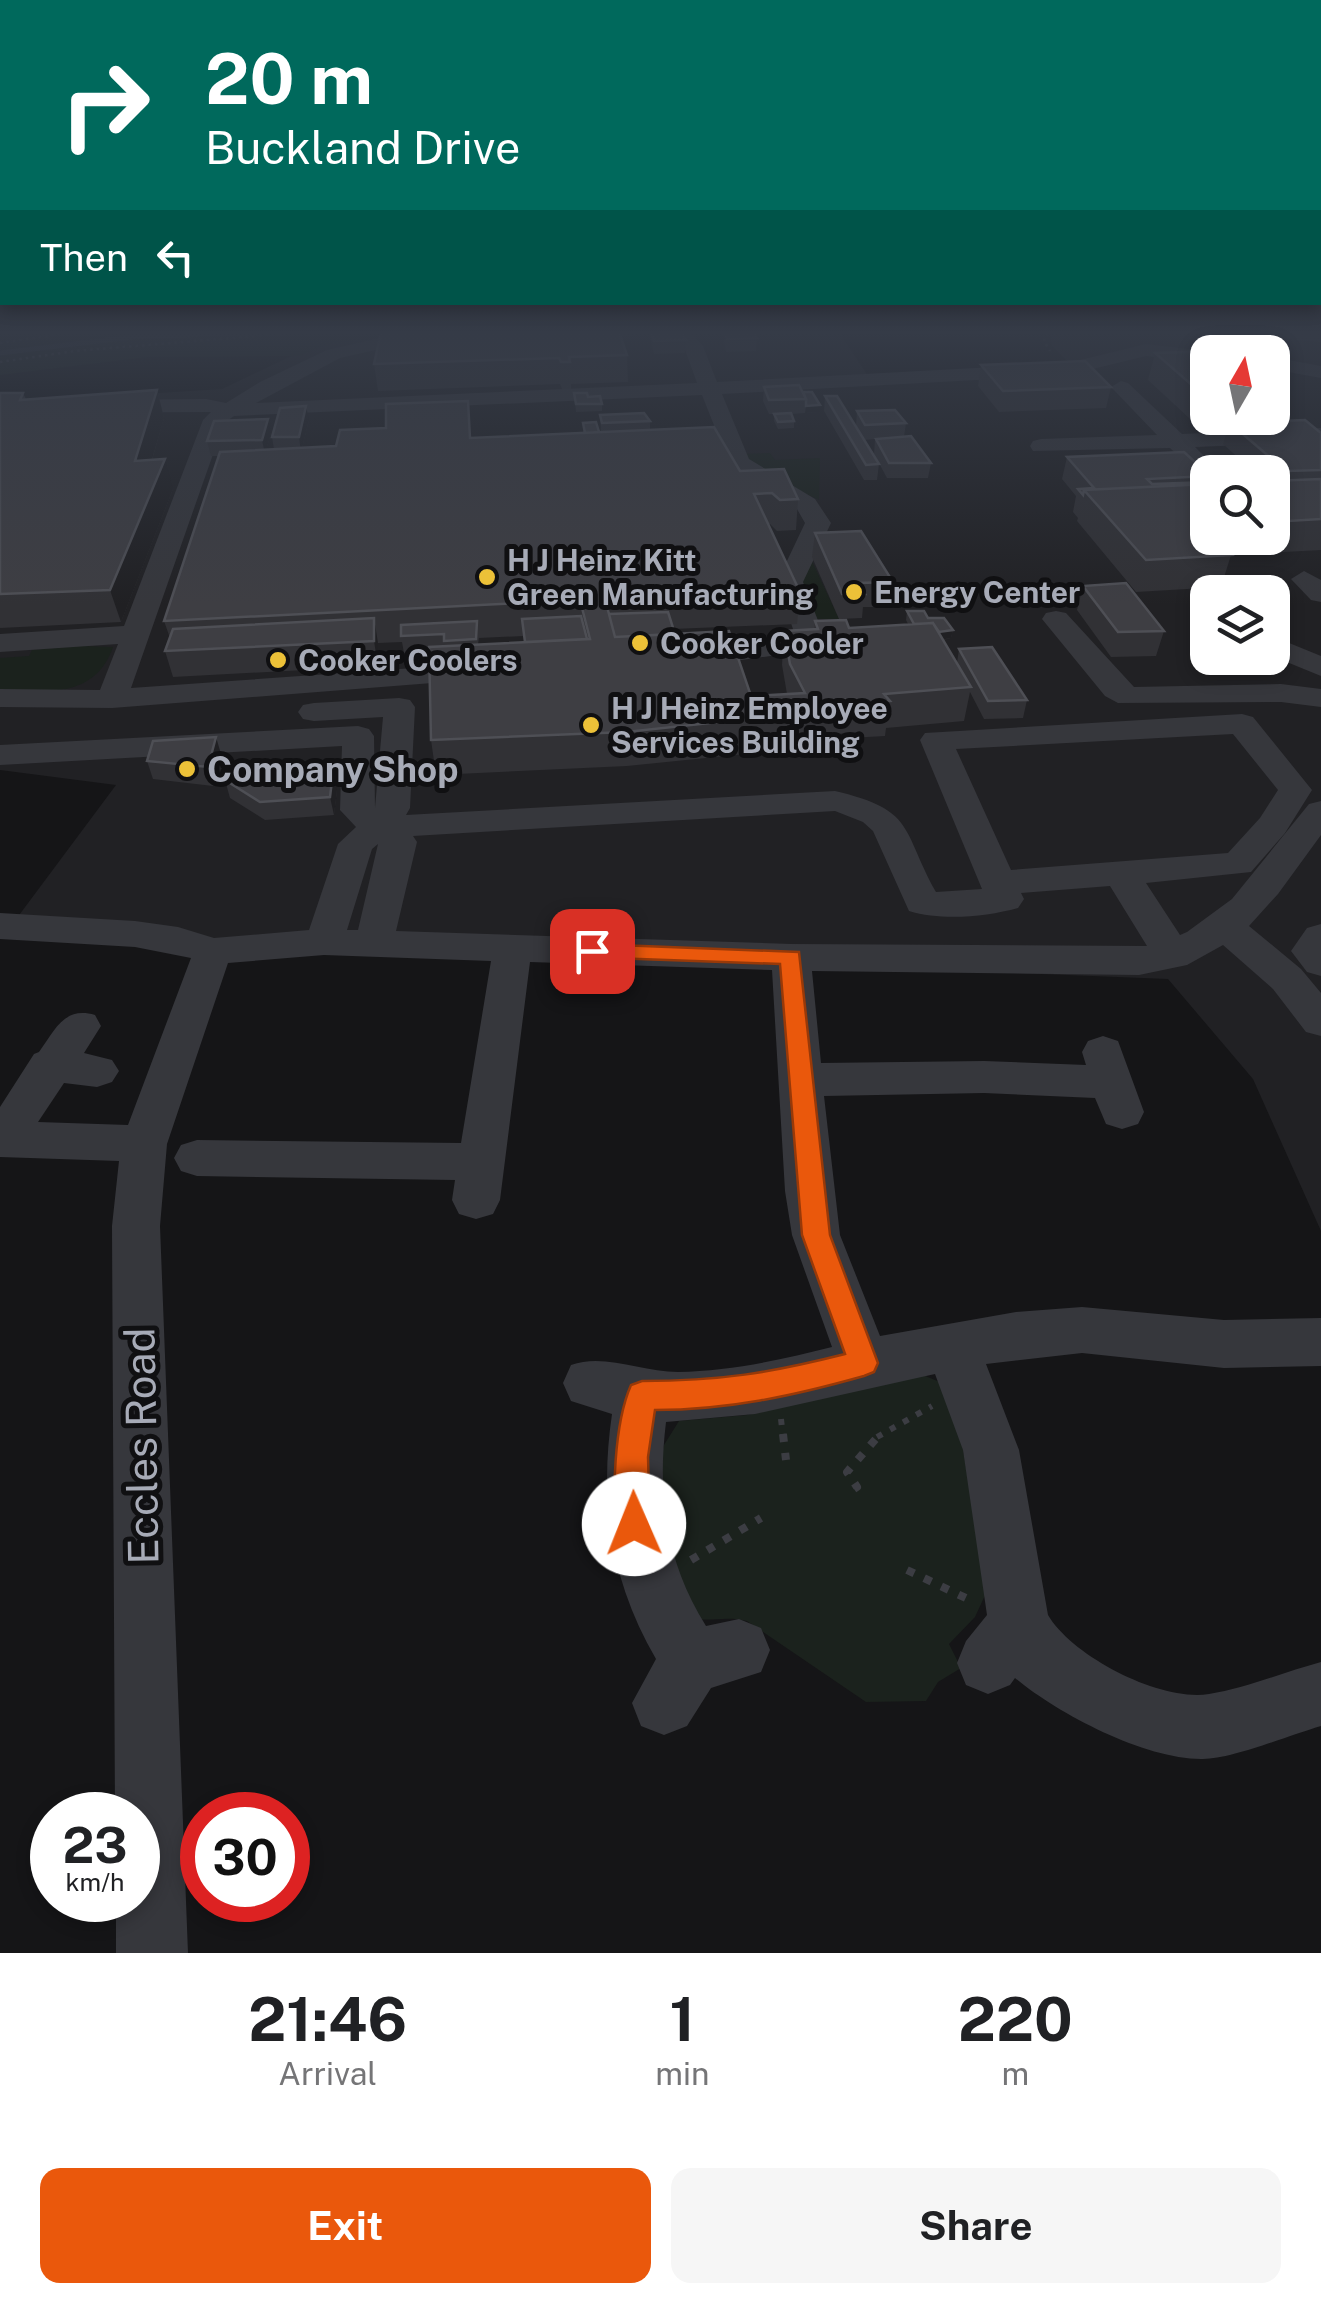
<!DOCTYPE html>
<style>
:root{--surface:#fff;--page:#f6f6f6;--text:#202124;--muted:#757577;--accent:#ea580c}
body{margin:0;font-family:"Public Sans",sans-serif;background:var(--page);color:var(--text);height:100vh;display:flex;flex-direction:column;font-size:38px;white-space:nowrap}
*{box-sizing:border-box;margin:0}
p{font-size:32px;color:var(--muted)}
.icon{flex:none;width:55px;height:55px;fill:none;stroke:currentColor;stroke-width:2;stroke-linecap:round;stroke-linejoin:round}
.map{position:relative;height:1953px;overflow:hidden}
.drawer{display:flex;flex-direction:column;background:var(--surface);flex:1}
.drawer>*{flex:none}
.banner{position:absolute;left:0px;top:0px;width:1322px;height:305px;box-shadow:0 5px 15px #0003;background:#00695c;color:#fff;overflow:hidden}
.needle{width:65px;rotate:9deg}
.fabs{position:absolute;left:1190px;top:335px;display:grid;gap:20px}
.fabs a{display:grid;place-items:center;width:100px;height:100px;border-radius:20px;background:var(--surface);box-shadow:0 5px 15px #0003;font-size:50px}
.speed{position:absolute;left:30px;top:1792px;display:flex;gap:20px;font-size:50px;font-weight:700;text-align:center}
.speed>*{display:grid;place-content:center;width:130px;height:130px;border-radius:50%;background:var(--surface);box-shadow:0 5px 15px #0003;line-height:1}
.speed small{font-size:25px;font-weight:400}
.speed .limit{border:15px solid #d22;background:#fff;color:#111}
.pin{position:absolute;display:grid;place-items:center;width:85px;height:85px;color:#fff;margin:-42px;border-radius:20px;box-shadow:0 5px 15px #0006}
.me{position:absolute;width:110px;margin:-55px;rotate:359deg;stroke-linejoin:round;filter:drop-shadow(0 0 8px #0008)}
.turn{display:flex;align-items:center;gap:35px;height:210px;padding:0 40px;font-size:45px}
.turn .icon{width:130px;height:130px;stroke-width:2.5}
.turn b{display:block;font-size:70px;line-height:85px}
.then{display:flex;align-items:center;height:95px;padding:0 40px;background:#0003;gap:20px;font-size:38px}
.eta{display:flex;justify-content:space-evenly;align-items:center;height:170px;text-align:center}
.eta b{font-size:60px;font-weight:700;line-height:70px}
.primary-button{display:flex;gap:20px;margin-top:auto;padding:20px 40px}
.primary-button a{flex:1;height:115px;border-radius:20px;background:var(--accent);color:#fff;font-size:40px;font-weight:700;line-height:115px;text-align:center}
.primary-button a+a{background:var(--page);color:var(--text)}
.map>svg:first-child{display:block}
.built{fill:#212124;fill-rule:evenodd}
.green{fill:#1b221d}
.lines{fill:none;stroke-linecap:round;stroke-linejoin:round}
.stream{stroke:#2c323a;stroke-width:5}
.path-far2{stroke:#3c3d43;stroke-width:2.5;stroke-dasharray:2.5 4;stroke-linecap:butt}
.path-far1{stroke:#3c3d43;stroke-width:6;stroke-dasharray:6 9;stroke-linecap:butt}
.path{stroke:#3c3d43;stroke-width:8;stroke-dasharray:8 11;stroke-linecap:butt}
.minor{fill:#36373c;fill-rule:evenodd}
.wall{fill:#313135;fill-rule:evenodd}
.shaded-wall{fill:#202023}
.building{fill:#3e3e43;stroke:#4e4f55;stroke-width:2.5}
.route{fill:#ea580c;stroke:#983908;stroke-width:2.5}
.poi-dot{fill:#ecc138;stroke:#101012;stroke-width:4}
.labels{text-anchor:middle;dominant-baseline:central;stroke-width:10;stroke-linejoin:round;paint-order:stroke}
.far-poi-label{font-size:30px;font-weight:bold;fill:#a7abb7;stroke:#101012;text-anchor:start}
.poi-label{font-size:35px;font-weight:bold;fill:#a7abb7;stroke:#101012;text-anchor:start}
.near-street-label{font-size:42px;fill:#a7abb7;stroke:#101012}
</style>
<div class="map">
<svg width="1321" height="1953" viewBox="0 0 1321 1953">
<rect width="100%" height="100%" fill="#151517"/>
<!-- built -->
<path class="built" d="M392 332H839L868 376 1068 362 1052 346 1050 332H1321V1231L1253 1079 1168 979 5 934 116 785 0 770V403L222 389 321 342ZM1208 352H1272V418H1208ZM1208 472H1272V538H1208ZM1208 592H1272V658H1208Z"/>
<!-- green -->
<path class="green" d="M0 332H425L327 344 299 356 148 357 0 375Z
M770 453 775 460 820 458 819 500 776 480 742 454Z
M811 559 839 619H812L799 582Z
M83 646 113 647C95 699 46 691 0 693V658L29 656 32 650Z
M923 1375 942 1383 956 1409 987 1591 975 1617 949 1644 961 1668 938 1682 926 1701 866 1702 747 1621C729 1616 713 1621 695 1619L672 1593 658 1467 664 1445 679 1421 747 1415Z"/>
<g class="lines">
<!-- stream -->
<path class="stream" d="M0 353 132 337 261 332"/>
<!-- path-far2 -->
<path class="path-far2" d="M1046 332 1044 341 1050 351
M0 343 74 332
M1226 349 1265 345
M0 362 75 351 303 332"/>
<!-- path-far1 -->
<path class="path-far1" d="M781 1419 783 1437
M877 1437 932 1406"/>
<!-- path -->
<path class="path" d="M783 1434 786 1460
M854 1489 857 1487 847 1472 880 1434
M691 1560 761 1518
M907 1570 972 1601"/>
<!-- minor -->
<path class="minor" d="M406 332H440L438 336 340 358 256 403 697 383 684 347 672 332H691L703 346 717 382 1068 363 1146 344 1214 352H1208V363L1146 356 1068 375 722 394 749 459 815 499 831 523 803 582 826 641 822 647 812 650 686 668 676 665 671 659 676 653 795 635 777 582 805 523 797 509 731 468 702 395 234 416 224 423 131 688 485 663 496 666 500 672 496 678 112 708 0 707V689L100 690 118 644 0 652V634L124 626 203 420 211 412 0 413V401L206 399 226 403 260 382 327 350Z
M1269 332H1321V342L1278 338Z
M1272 357 1321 366V378L1272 369Z
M1121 381 1128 383 1182 434 1321 428V442L1195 447 1220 472H1208V479L1200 477 1170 448 1033 451 1030 446 1033 441 1041 439 1157 435 1111 387Z
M1304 571 1321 580V602L1311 600 1291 579Z
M1056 611 1066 613 1134 687 1281 684 1321 689V707L1281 702 1118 703 1105 696 1042 619 1046 613Z
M1272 636 1321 656V676L1272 656Z
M399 698 410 700 415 707 410 808 406 815 835 791C916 810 901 829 936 892L982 889 920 740 925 733 1242 714 1253 717 1312 790 1285 833 1251 872 1146 883 1180 935 1187 932 1232 899 1309 804 1321 801V835L1278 894 1249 926 1301 969 1321 993V1036L1306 1032 1273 989 1223 945 1187 965 1139 975 812 971 821 1063 984 1061 1086 1065 1082 1052 1088 1041 1103 1036 1118 1041 1144 1112 1138 1124 1122 1129 1106 1124 1095 1098 984 1093 824 1096 840 1235 880 1336 1016 1312 1082 1307 1224 1320 1321 1318V1366L1224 1368 1082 1353 986 1364 1019 1450 1048 1615C1072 1656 1160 1702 1209 1694 1246 1688 1284 1672 1321 1662V1726C1290 1735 1232 1759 1203 1759 1146 1760 1058 1714 1015 1678L1010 1685 988 1694 966 1685 957 1663 966 1641 987 1615 963 1450 935 1374 755 1414 666 1422C657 1496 666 1562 706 1626L739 1619 761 1628 770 1650 761 1672 711 1688 687 1726 664 1735 641 1726 632 1703 656 1659C611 1582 599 1502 612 1414L571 1401 563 1383 571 1365C604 1353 642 1372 678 1372 730 1371 781 1360 832 1347L792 1235 785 1191 772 970 530 962 500 1200 493 1214 476 1219 459 1214 452 1200 455 1180 197 1176 181 1171 174 1158 181 1145 197 1140 461 1143 491 961 324 955 228 963 167 1144 160 1226 188 1953H116V1900H138V1815H115L112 1226 119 1161 0 1157V1107L34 1054 39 1052C55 1030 64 1006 95 1015L101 1026 84 1053 112 1060 119 1071 112 1082 97 1087 64 1083 38 1122 128 1125 191 958 135 947 0 939V913L135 921 178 927 214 938 309 930 338 844 356 827 340 810 342 746 0 765V745L358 726 369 729 374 736 375 808 383 717 314 721 303 719 298 712 303 705 314 703ZM1233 734 1278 790 1260 818 1228 853 1011 870 956 749ZM835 811 863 822 873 831 909 911C942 921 985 917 1018 908L1024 899 1021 893 1110 886 1147 946 791 944 396 931 417 842 413 836ZM378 844 358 930H347L372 849Z
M1321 924V976L1307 972 1291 951 1307 928Z"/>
</g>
<!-- wall -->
<path class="wall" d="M381 332H630V336L621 337 627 355 628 382 571 384V389H562L560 384 378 391 374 364Z
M649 332H681L686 340 685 353 654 354Z
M724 332H754L757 338 756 351 726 352 724 342Z
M1208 352V418H1272V392L1282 399 1275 421 1321 433V550L1231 555 1221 587 1136 592 1077 521 1078 518 1073 512 1076 496 1062 479 1067 457 1208 474V538H1272V472H1254L1223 444 1228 429 1202 430 1148 380 1155 353Z
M981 365 1111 387 1106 408 999 412 978 386Z
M764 387 803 392 819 412 791 414 794 421V428L778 429 774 421V414H769L763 401Z
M157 390 164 418 152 460 173 489 121 622 0 628V393H23L26 399Z
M574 393 602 404V411L576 412Z
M825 396 862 436 856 425 857 411 906 423 904 437 931 463 928 478H887L874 454 875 439 864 440 879 464 877 480H864L824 411Z
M600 415 650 421V430L798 499 796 530 777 531 770 524H768L800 592 797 624 673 629 675 634 751 696 787 694 782 665 784 631 814 630 815 621 849 628 908 624 906 620 907 611 928 618 953 630 951 638 943 640 957 663 959 649 1027 700 1023 718 984 719 970 692 964 721 886 728 885 736 849 738 850 733 756 739 755 753 627 766 436 775 431 740 429 652 404 653 402 642 378 643V666L173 677 165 651 170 638 164 621 219 456H211L207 441 271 433 266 450 274 449 272 437 309 420 302 448 584 433 583 423 601 432ZM524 636V642L478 644 479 638Z
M815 533 893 582 890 607H863L862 618 839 619 812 557Z
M1083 586 1164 631 1156 656 1111 657 1077 610Z
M221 754 213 786 153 779 147 761Z
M225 780 337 790 334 815 265 820 230 798Z"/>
<!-- shaded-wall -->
<path class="shaded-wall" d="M157 390 164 418 143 490 135 461Z
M820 405 819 412 805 413 806 406Z
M306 406 309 420 301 452 299 437Z
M268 419 271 433 265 454 262 440Z
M165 459 173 489 121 622 110 590Z
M374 618 378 643V666L374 641Z
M953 630 951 638 934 641 936 633Z
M216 737 221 754 213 786 208 767Z
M333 772 337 790 334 815 330 797Z"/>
<!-- building -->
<path class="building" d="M381 332H619L627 355 569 357 570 362H561L559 358 374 364Z
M651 332H681L686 340 654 341Z
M725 332H754L757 338 727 339Z
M1221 351 1223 352H1208V399L1155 353Z
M1085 361 1111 387 1003 391 981 365Z
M799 385 806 399 769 400 764 387Z
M157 390 135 461 165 459 110 590 0 594V393H23L20 400Z
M803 392H812L820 405 806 406V399Z
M1272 392 1282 399 1272 400Z
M574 393H587L588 397 600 396 602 404H576Z
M825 396H837L879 464 866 465Z
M468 401 470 438 714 427 740 471 784 469 798 499 780 500 772 493 754 494 800 592 605 599 615 637 729 631 751 696 805 693 790 664 784 631 818 629 815 621 846 620 849 628 933 623 971 687 884 694 890 701 853 704 854 699 755 705 757 718 626 732 431 740 429 647 590 639 580 600 164 621 220 452 336 446 340 430 386 428V404Z
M306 406 299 437H272L280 408Z
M895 410 906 423 865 425 857 411Z
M644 413 650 421 602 423 600 415Z
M791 413 794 421 778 422 774 414Z
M268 419 262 440 207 441 214 421Z
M1305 420 1321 433V470L1286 471 1230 423Z
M596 422 599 432 585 433 583 423Z
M911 436 931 463H889L876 439Z
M1184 452 1208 474V476L1147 479 1152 484 1208 482V484L1084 490 1083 495 1078 489 1094 488 1067 457Z
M1321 479V519L1272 522V481Z
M1208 484V526H1203L1208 531V538H1214L1232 555 1146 560 1084 490Z
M861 531 893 582 858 583 865 594H842L815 533Z
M1126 583 1164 631 1118 632 1083 586Z
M907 611H924L928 618H944L953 630 939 632 933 623 914 624Z
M668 612 675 634 615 637 609 614Z
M581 616 587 639 525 642 522 619Z
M374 618V641L165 651 173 629Z
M477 621 476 639 444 641V634L401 636V625Z
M992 647 1027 700 988 701 959 649Z
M216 737 208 767 147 761 153 741Z
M333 772 330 797 260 802 225 780Z"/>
<!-- sky -->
<linearGradient id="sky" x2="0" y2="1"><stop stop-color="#0c0c0d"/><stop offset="0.55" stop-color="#353b47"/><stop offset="1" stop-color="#353b47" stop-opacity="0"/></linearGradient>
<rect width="1321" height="605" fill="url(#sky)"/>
<!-- route -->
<path class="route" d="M592 944 799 952 830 1235 878 1363 874 1372 864 1376C793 1396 728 1410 655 1410L648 1457 650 1524 645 1536 634 1541 622 1536C608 1502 616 1419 631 1385L642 1381C720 1381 770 1373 845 1354L802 1235 780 964 584 957 581 951 584 946Z"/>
<!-- markers -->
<g class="poi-dot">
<circle cx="487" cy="577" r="10"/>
<circle cx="854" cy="592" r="10"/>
<circle cx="640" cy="643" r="10"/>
<circle cx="278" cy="660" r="10"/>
<circle cx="591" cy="725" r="10"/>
<circle cx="187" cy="769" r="10"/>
</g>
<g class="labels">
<!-- far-poi labels -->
<g class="far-poi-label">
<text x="507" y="560">H J Heinz Kitt<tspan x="507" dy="34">Green Manufacturing</tspan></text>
<text x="874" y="592">Energy Center</text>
<text x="660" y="643">Cooker Cooler</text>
<text x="298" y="660">Cooker Coolers</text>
<text x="611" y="708">H J Heinz Employee<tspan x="611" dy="34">Services Building</tspan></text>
</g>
<!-- poi labels -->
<g class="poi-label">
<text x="207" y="769">Company Shop</text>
</g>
<!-- near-street labels -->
<g class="near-street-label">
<text transform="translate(141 1446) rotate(-91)">Eccles Road</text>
</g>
</g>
</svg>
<div class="fabs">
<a><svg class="needle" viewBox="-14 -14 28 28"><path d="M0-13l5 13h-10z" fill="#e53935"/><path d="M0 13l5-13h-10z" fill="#757577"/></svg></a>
<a><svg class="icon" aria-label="search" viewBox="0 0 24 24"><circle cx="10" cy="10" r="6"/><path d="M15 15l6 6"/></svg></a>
<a><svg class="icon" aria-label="layers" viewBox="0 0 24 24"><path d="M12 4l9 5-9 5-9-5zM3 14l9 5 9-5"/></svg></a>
</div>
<div class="speed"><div>23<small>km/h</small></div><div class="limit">30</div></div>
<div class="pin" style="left:592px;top:951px;background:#d93025"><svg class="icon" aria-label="arrive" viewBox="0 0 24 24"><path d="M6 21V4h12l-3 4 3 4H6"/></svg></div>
<svg class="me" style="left:634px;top:1524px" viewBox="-20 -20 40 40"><circle r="19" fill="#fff"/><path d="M0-13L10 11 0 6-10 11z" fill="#ea580c"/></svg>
<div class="banner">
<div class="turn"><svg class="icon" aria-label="right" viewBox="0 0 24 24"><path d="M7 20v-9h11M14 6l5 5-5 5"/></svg><div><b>20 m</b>Buckland Drive</div></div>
<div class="then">Then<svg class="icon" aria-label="left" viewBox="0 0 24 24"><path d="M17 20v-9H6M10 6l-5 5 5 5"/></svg></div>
</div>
</div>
<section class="drawer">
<div class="eta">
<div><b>21:46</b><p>Arrival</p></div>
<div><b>1</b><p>min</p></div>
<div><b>220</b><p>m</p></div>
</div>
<div class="primary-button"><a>Exit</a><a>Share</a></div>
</section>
